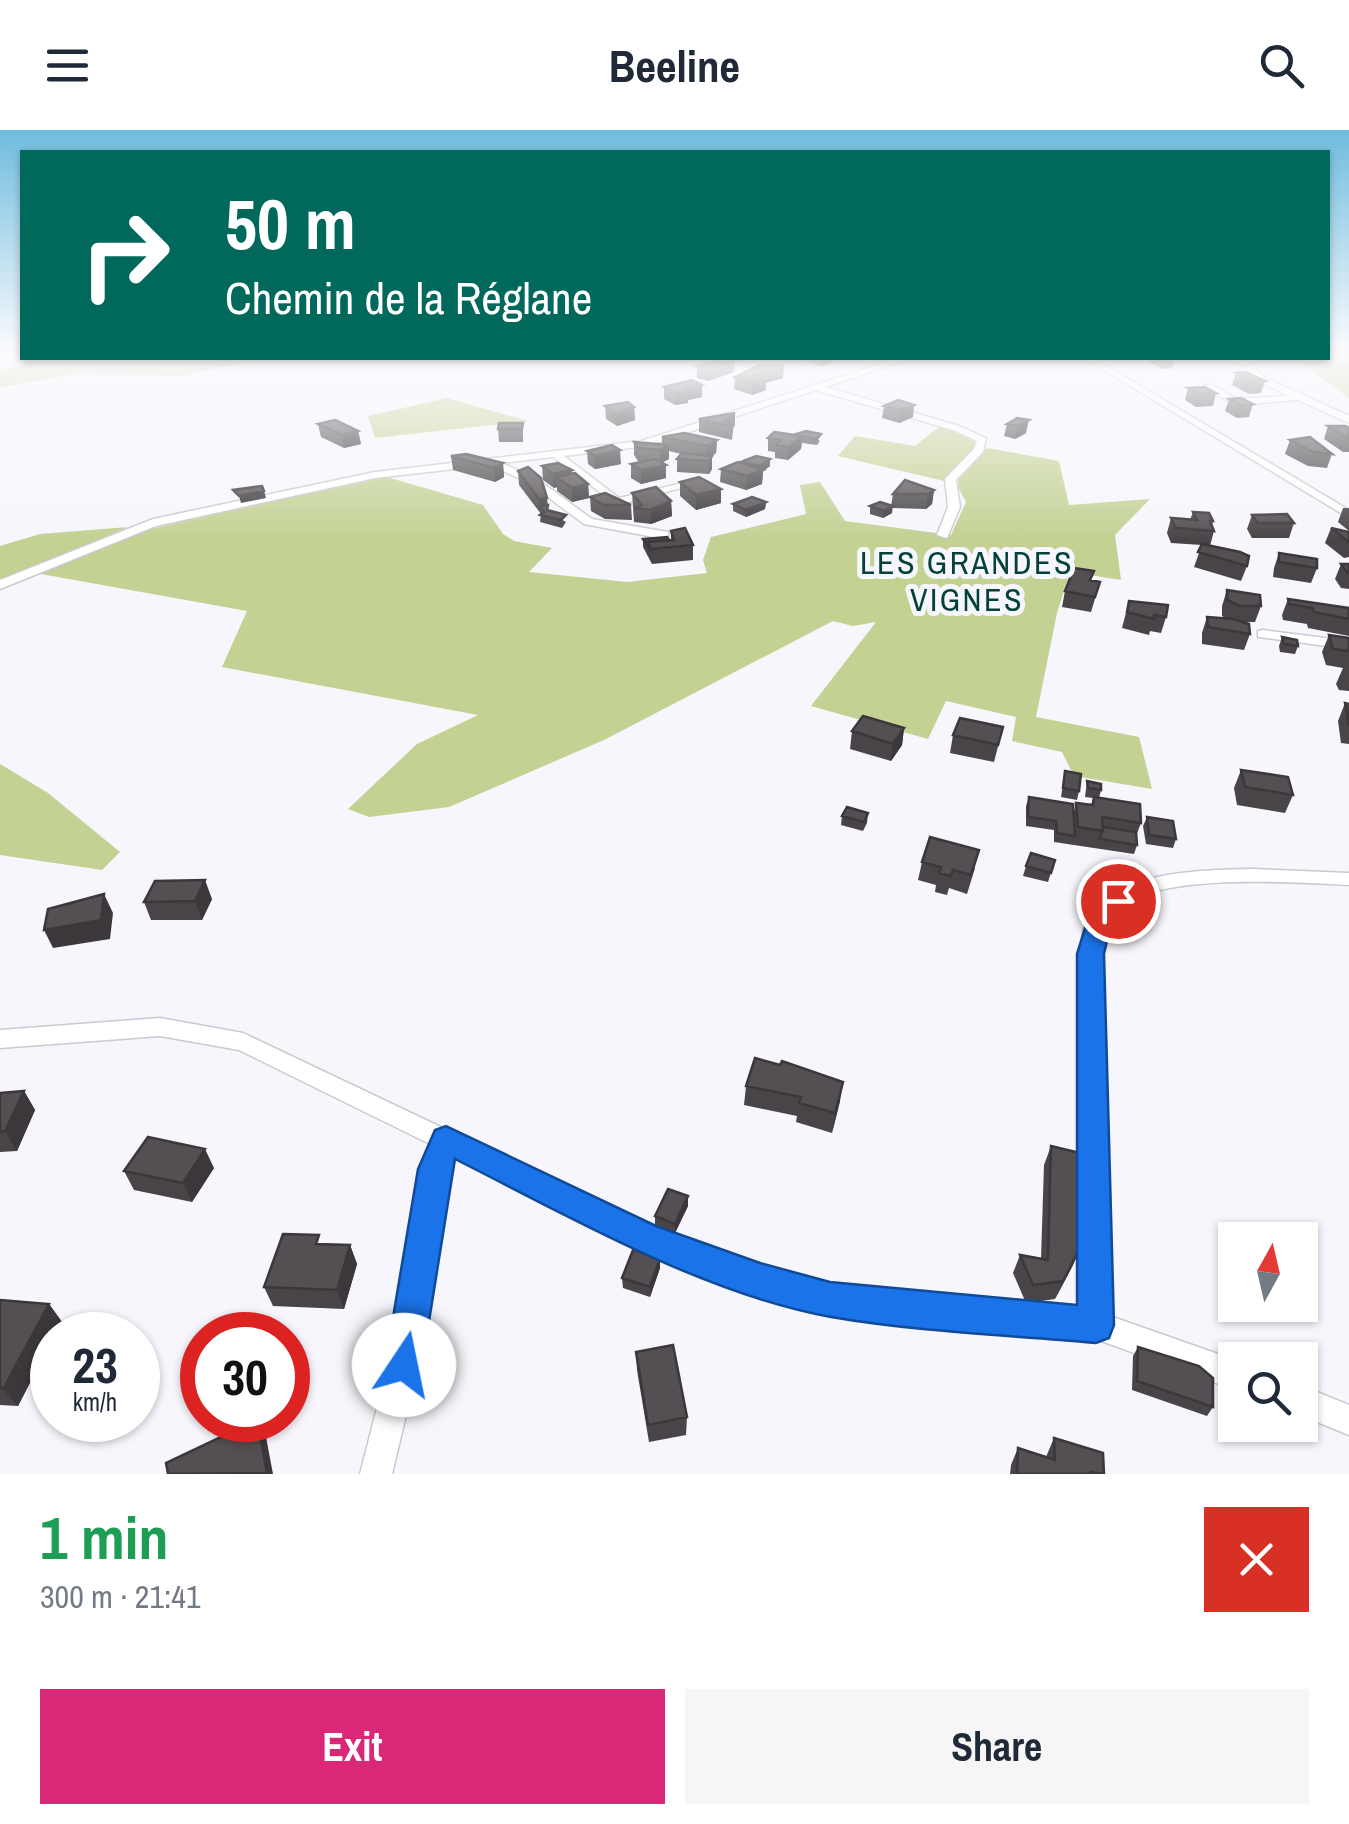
<!DOCTYPE html>
<meta charset="utf-8">
<style>
:root{--surface:#fff;--page:#f6f6f7;--text:#1f2937;--muted:#747a83;--accent:#db2777}
body{margin:0;font-family:"Archivo Narrow",sans-serif;background:var(--page);color:var(--text);height:100vh;display:flex;flex-direction:column;font-size:38px;white-space:nowrap}
*{box-sizing:border-box;margin:0}
p{font-size:32px;color:var(--muted)}
.icon{flex:none;width:55px;height:55px;fill:none;stroke:currentColor;stroke-width:2;stroke-linecap:round;stroke-linejoin:round}
.map{position:relative;height:1344px;overflow:hidden}
.side{display:flex;flex-direction:column;background:var(--surface);flex:1}
.side>*{flex:none}
.banner{position:absolute;left:20px;top:20px;width:1310px;height:210px;border-radius:0px;box-shadow:0 2px 8px #0004;background:#00695c;color:#fff;overflow:hidden}
.needle{width:65px;rotate:8deg}
.buttons{position:absolute;left:1218px;top:1092px;display:grid;gap:20px}
.buttons a{display:grid;place-items:center;width:100px;height:100px;border-radius:0px;background:var(--surface);box-shadow:0 2px 8px #0004;font-size:50px}
.speed{position:absolute;left:30px;top:1182px;display:flex;gap:20px;font-size:50px;font-weight:700;text-align:center}
.speed>*{display:grid;place-content:center;width:130px;height:130px;border-radius:50%;background:var(--surface);box-shadow:0 2px 8px #0004;line-height:1}
.speed small{font-size:25px;font-weight:400}
.speed .limit{border:15px solid #d22;background:#fff;color:#111}
.pin{position:absolute;display:grid;place-items:center;width:85px;height:85px;color:#fff;margin:-42px;border:5px solid #fff;border-radius:50%;box-shadow:0 2px 10px #0007}
.me{position:absolute;width:110px;margin:-55px;rotate:11deg;stroke-linejoin:round;filter:drop-shadow(0 0 8px #0008)}
.turn{display:flex;align-items:center;gap:35px;height:210px;padding:0 40px;font-size:45px}
.turn .icon{width:130px;height:130px;stroke-width:2.5}
.turn b{display:block;font-size:70px;line-height:85px}
.round{display:grid;place-items:center;flex:none;width:105px;height:105px;border-radius:0px;background:var(--page)}
.overview{display:flex;align-items:center;justify-content:space-between;height:170px;padding:0 40px}
h1{font-size:60px;font-weight:800;line-height:75px;color:#1e9e55}
.action{display:flex;gap:20px;margin-top:auto;padding:20px 40px}
.action a{flex:1;height:115px;border-radius:0px;background:var(--accent);color:#fff;font-size:40px;font-weight:800;line-height:115px;text-align:center}
.action a+a{background:var(--page);color:var(--text)}
header{display:flex;justify-content:space-between;align-items:center;height:130px;padding:0 40px;background:var(--surface);font-size:45px;font-weight:800}
.map>svg:first-child{display:block}
.green{fill:#c3d193}
.lines{fill:none;stroke-linecap:round;stroke-linejoin:round}
.minor-casing{stroke:#c9c9cf;stroke-width:3}
.minor{fill:#fff;fill-rule:evenodd}
.wall{fill:#484447}
.shaded-wall{fill:#3b373a}
.building{fill:#544f53;stroke:#3b373a;stroke-width:2.5}
.route{fill:#1a73e8;stroke:#114b97;stroke-width:2.5}
.labels{text-anchor:middle;dominant-baseline:central;stroke-width:10;stroke-linejoin:round;paint-order:stroke}
.far-neighbourhood-label{font-size:32px;letter-spacing:2.5px;fill:#044239;stroke:#f6f6fc}
</style>
<header><svg class="icon" aria-label="menu" viewBox="0 0 24 24"><path d="M4 6h16M4 12h16M4 18h16"/></svg>Beeline<svg class="icon" aria-label="search" viewBox="0 0 24 24"><circle cx="10" cy="10" r="6"/><path d="M15 15l6 6"/></svg></header>
<div class="map">
<svg width="1349" height="1344" viewBox="0 0 1349 1344">
<rect width="100%" height="100%" fill="#f6f6fc"/>
<!-- green -->
<path class="green" d="M1328 222H1349V268L1295 228H1328Z
M30 228H261L183 246 77 244 0 257V241L35 230Z
M447 268 528 291 375 308 368 286Z
M940 296 979 312 944 351 838 326 855 306 915 316Z
M987 318 1059 331 1069 375 1150 369 1115 405 1121 450 1070 442 1057 483 1036 587 1139 607 1152 659 1074 646 1062 622 1012 611 1016 587 946 571 928 609 811 576 876 492 853 496 833 491 604 610 449 677 369 687 348 679 417 614 478 585 222 537 247 481 41 444 139 402 380 345 483 375 503 404 514 411 552 418 529 442 627 452 707 443 703 430 711 407 806 384 800 355 820 352 845 391 951 405 966 372 958 357 959 343Z
M128 397 0 451V416L40 404Z
M0 634 48 663 120 722 102 740 0 725Z"/>
<g class="lines">
<!-- minor casing -->
<g class="minor-casing">
<path id="minor" d="M899 228H910L826 257 959 296 986 308 983 322 956 350 960 377 947 408 937 405 948 377 945 349 974 319 977 311 953 300 816 260 646 316 564 326 619 368 695 350 700 353 617 375 553 327 502 333 537 349 592 389 668 402V408L664 409 584 394 529 353 490 335 375 348 156 396 0 459V450L153 389 375 342 641 311Z
M1084 228H1093L1349 380V388Z
M1235 228H1243L1266 248 1349 286V293L1298 270 1235 275 1206 259V255H1212L1237 269 1289 266 1260 252Z
M1263 500 1349 511V519L1258 507V501Z
M1254 739 1349 743V755C1296 753 1132 738 1105 793 1101 802 1101 815 1100 824L1110 1186 1235 1230V1260L1096 1209 830 1183 705 1145 637 1117 452 1026 448 1039 418 1235 392 1344H360L388 1235 422 1039 432 1015 239 920 160 906 0 918V900L160 888 243 903 655 1099 706 1119 830 1155 1082 1180 1080 824C1082 811 1082 797 1089 785 1119 740 1206 740 1254 739Z
M1300 1255 1349 1275V1305L1300 1285Z"/>
</g>
<!-- minor -->
<use href="#minor" class="minor"/>
</g>
<!-- wall -->
<path class="wall" d="M794 228H832L831 233 822 236Z
M1149 228H1175L1172 238 1162 239 1148 231Z
M697 236 734 242 708 251 697 248Z
M1236 243 1265 251 1261 263 1249 264 1232 255Z
M735 247 783 248 766 253V260L752 265 734 259Z
M664 257 702 267 688 270V273L675 275 664 269Z
M1188 258 1216 263 1213 276 1196 277 1185 270Z
M1229 269 1253 274 1249 287 1237 288 1225 281Z
M898 270 913 287 899 293 882 288 884 276Z
M605 276 634 277 635 290 617 296 606 289Z
M735 283 732 310 699 302V289Z
M1017 288 1026 303 1015 309 1004 306 1007 294Z
M523 293V312H499L498 299Z
M318 294 358 301 361 314 344 318 321 307Z
M1328 296 1349 298V322H1343L1324 309Z
M806 301 820 311 817 315 802 313 801 319 788 330 775 328V322L768 321V308L793 305Z
M662 307 717 310 716 323 712 326V339L709 344 677 342V329L681 324 669 321V329L662 332 666 348 641 354 631 348V334L643 332 638 331 634 325V312L662 315Z
M1290 310 1332 324 1327 338 1308 336 1285 324Z
M587 321 621 334 595 339 588 334Z
M451 326 503 333 504 347 495 352 453 340Z
M770 329V336L763 341 762 354 746 360 720 352 721 339 741 332Z
M542 336 572 340V343L588 354 589 368 572 372 557 361V357L554 358 543 350Z
M518 341 547 368 548 381 566 392 562 398 540 392 541 384 519 355Z
M680 352 721 373 696 380 680 366Z
M934 360 932 374 926 379 892 378V383L883 388 870 384V376H891L893 364Z
M632 363 671 371 672 386 651 394 634 392Z
M590 367 631 375 632 390 605 389 591 381Z
M766 372 765 379 746 387 733 381V374Z
M1343 378H1349V401L1338 392Z
M1193 382 1213 391 1212 396 1214 401 1210 416 1247 436 1241 451 1194 437 1202 415 1171 413 1167 403 1171 388 1190 390Z
M1252 385 1294 393 1289 408H1252L1247 399Z
M1331 398 1349 402V427L1344 428 1325 413Z
M671 401 693 415V430L652 434 643 417V409L671 410Z
M1279 423 1317 438 1311 453 1273 447 1274 438Z
M1341 434H1349V459L1341 458 1335 449Z
M1091 451 1100 452 1091 482 1062 477 1065 461Z
M1227 460 1261 476 1255 492H1242L1250 504 1244 520 1202 514V503L1207 487 1227 489 1222 486V476Z
M1288 469 1349 478V506L1308 498 1307 494 1283 490 1282 485Z
M1129 471 1166 487 1161 503 1150 501 1149 505 1122 498Z
M1329 505 1349 508V561L1339 560 1336 554 1343 538 1326 535 1322 522Z
M1282 507 1298 516 1295 524 1280 522 1279 516Z
M1345 573 1349 574V614L1341 613 1338 591Z
M1003 597 994 632 950 623 953 605Z
M904 598 902 615 891 631 850 619 852 601Z
M1241 640 1293 665 1285 683 1237 675 1234 658Z
M1065 641 1079 661 1077 670 1061 667Z
M1087 651 1101 660 1099 668 1141 693 1136 706 1137 715 1134 724 1054 712V700L1026 696V676L1029 667 1074 682 1076 673 1091 675 1093 668 1085 667Z
M868 683 867 693 863 701 841 695 842 686Z
M1147 687 1176 709 1173 718 1146 714 1143 696Z
M1055 730 1048 752 1023 746 1026 736Z
M922 732 975 738 967 764 949 758 947 765 935 762 936 755 918 750Z
M212 769 202 790H151L144 772Z
M746 956 840 971 832 1003 796 992 797 986 744 975Z
M24 961 35 980 17 1021 0 1022V963Z
M1051 1016 1073 1135 1055 1169 1026 1173 1013 1143 1020 1125 1041 1129 1044 1035Z
M214 1038 192 1072 134 1060 124 1041Z
M688 1066V1076L675 1103 655 1095V1086Z
M322 1114 350 1115 357 1134 344 1179 273 1176 264 1157Z
M660 1138 650 1167 623 1158 622 1148Z
M0 1170 49 1174 62 1192 52 1205V1210L18 1276 0 1275Z
M1138 1217 1213 1277 1207 1286 1132 1260 1133 1226Z
M636 1222 687 1287 686 1305 649 1312 637 1240Z
M1054 1308 1104 1344H1010L1011 1335 1018 1318 1046 1327Z"/>
<!-- shaded-wall -->
<path class="shaded-wall" d="M823 228H832L831 233 822 236Z
M1165 228H1175L1172 238 1162 239Z
M735 230 734 242 708 251V239Z
M784 236 783 248 766 253V260L752 265 753 253 756 245Z
M702 255V267L688 270V273L675 275V263L684 259Z
M914 275 913 287 899 293 900 280Z
M634 277 635 290 617 296 616 284Z
M735 283V296L733 297 724 291Z
M1029 290 1026 303 1015 309 1018 296Z
M358 301 361 314 344 318 342 305Z
M802 306 801 319 788 330 789 317Z
M717 310 716 323 706 329 707 316Z
M669 315V329L660 334V320Z
M620 320 621 334 595 339V326Z
M712 326V339L709 344V331Z
M770 329V336L763 341 762 354 746 360 747 346 760 341V336Z
M503 333 504 347 495 352 494 338Z
M666 335V348L641 354V340Z
M572 340V354L556 347 557 357 554 358 553 344Z
M588 354 589 368 572 372V358Z
M721 359V373L696 380V365Z
M934 360 932 374 926 379 928 364Z
M264 361 266 368 241 373 239 366Z
M547 368 548 382 540 376 539 369Z
M671 371 672 386 651 394V380Z
M766 372 765 379 746 387V380Z
M893 376 892 383 883 388 884 381Z
M904 598 902 615 891 631 893 614Z
M205 750 212 769 202 790 195 771Z
M104 764 113 783 110 809 53 818 44 800Z
M843 952 840 971 832 1003 835 983Z
M24 961 35 980 17 1021 5 1001Z
M205 1019 214 1038 192 1072 183 1053Z
M688 1066V1076L675 1103V1094Z
M350 1115 357 1134 344 1179 337 1160Z
M1081 1116 1073 1135 1055 1169 1063 1151Z
M660 1128V1138L650 1167V1157Z
M49 1174 62 1192 55 1205H52V1210L18 1276 3 1259Z
M257 1290 266 1307 273 1344H266Z"/>
<!-- building -->
<path class="building" d="M725 228 735 230 708 239 697 236Z
M759 235 784 236 756 245 766 248 753 253 735 247Z
M1245 242 1265 251 1253 252 1236 243Z
M692 250 702 255 684 259 688 260 675 263 664 257Z
M1205 257 1216 263 1200 264 1188 258Z
M1241 268 1253 274 1241 275 1229 269Z
M898 270 914 275 900 280 884 276Z
M628 272 634 277 616 284 605 276Z
M735 283 724 291 733 297 699 289Z
M1017 288 1029 290 1018 296 1007 294Z
M335 290 358 301 342 305 318 294Z
M499 293H523L522 299H498Z
M1328 296H1345L1349 298V309Z
M806 301 821 304 817 309 793 305Z
M774 302 802 306 789 317 776 315 781 310 768 308Z
M684 303 717 310 707 316 662 307Z
M1310 307 1332 324 1313 322 1290 310Z
M634 312 669 315 660 320 638 318Z
M612 315 620 320 595 326 587 321Z
M682 323 712 326 709 331 677 329Z
M466 324 503 333 494 338 451 326Z
M756 326 770 329 760 336 741 332Z
M655 329 666 335 641 340 631 334Z
M738 332 763 340 747 346 721 339Z
M558 333 572 340 553 344 542 336Z
M528 337 541 348 547 368 539 369 518 341Z
M575 343 588 354 572 358 556 347Z
M699 347 721 359 696 365 680 352Z
M905 350 934 360 928 364H893Z
M262 356 264 361 239 366 233 360Z
M656 357 671 371 651 380 634 378 642 375 632 363Z
M605 363 631 375H604L590 367Z
M752 367 766 372 746 380 733 374Z
M880 372 893 376 884 381 870 376Z
M548 375 547 380 566 385 561 390 540 385 544 382 540 376Z
M1193 382 1209 383 1213 391H1210L1214 401 1176 398 1171 388 1197 390Z
M1287 384 1294 393H1257L1252 385Z
M685 398 693 415 651 419 648 412 674 410 671 401Z
M1331 398 1349 402V412Z
M667 407 669 410 648 412V417L643 409Z
M1202 414 1240 422 1249 426 1247 436 1198 422Z
M1279 423 1317 429V438L1279 432Z
M1341 434H1349V443L1347 442Z
M1074 438 1094 441 1090 450 1100 452 1095 467 1065 461Z
M1227 460 1260 465 1261 476H1240L1227 470Z
M1288 469 1349 478V489L1314 482 1313 478 1289 474Z
M1129 471 1168 475 1166 487 1154 485V489L1127 482Z
M1207 487 1233 489 1249 494 1250 504 1208 497Z
M1329 505 1349 508V521L1333 519Z
M1282 507 1297 510 1298 516 1284 514Z
M1345 573 1349 574V596Z
M863 586 904 598 893 614 852 601Z
M960 588 1003 597 998 615 953 605Z
M1241 640 1288 647 1293 665 1245 657Z
M1065 641 1081 644 1079 661 1063 658Z
M1087 651 1101 654V660L1088 658Z
M1029 667 1073 674 1075 706 1057 703 1056 691 1028 687Z
M1094 667 1140 674 1141 693 1102 687 1103 701 1078 697 1076 673 1093 675Z
M847 677 868 683 864 692 842 686Z
M1147 687 1173 691 1176 709 1149 705Z
M1103 697 1136 702 1137 715 1100 709Z
M930 707 979 720 971 745 953 740 951 746 939 743 941 737 922 732Z
M1031 723 1055 730 1051 743 1026 736Z
M205 750 195 771 144 772 155 751Z
M104 764 101 790 44 800 48 779Z
M755 928 780 935 782 931 843 952 835 983 799 973 801 967 746 956Z
M24 961 5 1001 0 1002V963Z
M148 1007 205 1019 183 1053 124 1041Z
M1051 1016 1080 1023 1081 1116 1063 1151 1033 1155 1020 1125 1048 1130Z
M668 1059 688 1066 675 1094 655 1086Z
M283 1104 319 1105 316 1114 350 1115 337 1160 264 1157Z
M633 1120 660 1128 650 1157 622 1148Z
M0 1170 49 1174 3 1259 0 1258Z
M673 1215 687 1287 648 1295 636 1222Z
M1138 1217 1199 1236 1213 1248V1277L1137 1251Z
M257 1290 267 1343 168 1344 166 1333Z
M1054 1308 1103 1323 1104 1344 1091 1342V1344H1017L1018 1318 1055 1330Z"/>
<!-- sky -->
<linearGradient id="sky" x2="0" y2="1"><stop stop-color="#6fbcde"/><stop offset="0.54" stop-color="#fbfbfe"/><stop offset="1" stop-color="#fbfbfe" stop-opacity="0"/></linearGradient>
<rect width="1349" height="410" fill="url(#sky)"/>
<!-- route -->
<path class="route" d="M1118 762 1130 771 1112 789 1104 824 1114 1195 1109 1208 1096 1213C1009 1205 918 1202 831 1187 704 1164 570 1087 455 1029L422 1235 417 1249 404 1254 390 1249 385 1235 418 1039 435 1000 446 996 656 1096 760 1133 830 1152 1077 1175V824L1091 779Z"/>
<g class="labels">
<!-- far-neighbourhood labels -->
<g class="far-neighbourhood-label">
<text x="967" y="432">LES GRANDES<tspan x="967" dy="37">VIGNES</tspan></text>
</g>
</g>
</svg>
<div class="buttons">
<a><svg class="needle" viewBox="-14 -14 28 28"><path d="M0-13l5 13h-10z" fill="#e53935"/><path d="M0 13l5-13h-10z" fill="#747a83"/></svg></a>
<a><svg class="icon" aria-label="search" viewBox="0 0 24 24"><circle cx="10" cy="10" r="6"/><path d="M15 15l6 6"/></svg></a>
</div>
<div class="speed"><div>23<small>km/h</small></div><div class="limit">30</div></div>
<div class="pin" style="left:1118px;top:771px;background:#d93025"><svg class="icon" aria-label="arrive" viewBox="0 0 24 24"><path d="M6 21V4h12l-3 4 3 4H6"/></svg></div>
<svg class="me" style="left:404px;top:1235px" viewBox="-20 -20 40 40"><circle r="19" fill="#fff"/><path d="M0-13L10 11 0 6-10 11z" fill="#1a73e8"/></svg>
<div class="banner">
<div class="turn"><svg class="icon" aria-label="right" viewBox="0 0 24 24"><path d="M7 20v-9h11M14 6l5 5-5 5"/></svg><div><b>50 m</b>Chemin de la Réglane</div></div>
</div>
</div>
<section class="side">
<div class="overview"><div><h1>1 min</h1><p>300 m · 21:41</p></div><a class="round" style="background:#d93025;color:#fff"><svg class="icon" aria-label="close" viewBox="0 0 24 24"><path d="M6 6l12 12M18 6L6 18"/></svg></a></div>
<div class="action"><a>Exit</a><a>Share</a></div>
</section>
